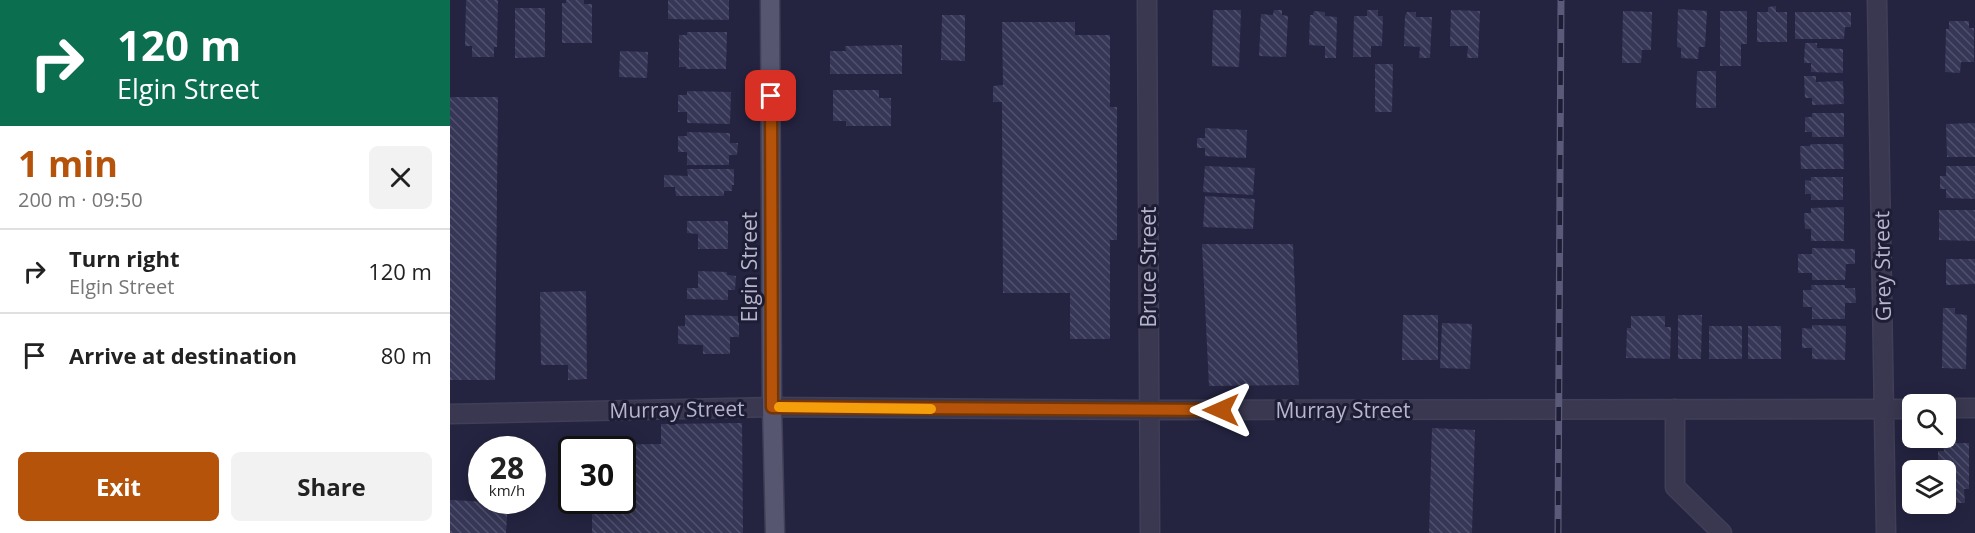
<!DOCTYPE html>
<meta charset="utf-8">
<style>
:root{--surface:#fff;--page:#f2f2f2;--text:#222;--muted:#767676;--line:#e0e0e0;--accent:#b45309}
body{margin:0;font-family:"Open Sans",sans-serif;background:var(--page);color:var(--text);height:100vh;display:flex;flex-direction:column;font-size:22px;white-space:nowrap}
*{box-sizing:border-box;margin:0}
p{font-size:20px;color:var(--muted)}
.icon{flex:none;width:33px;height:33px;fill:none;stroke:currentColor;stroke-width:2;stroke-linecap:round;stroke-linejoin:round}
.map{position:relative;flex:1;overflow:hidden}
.side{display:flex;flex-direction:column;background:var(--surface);width:450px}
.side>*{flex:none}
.top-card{background:#0b6e4f;color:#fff;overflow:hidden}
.buttons{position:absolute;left:1452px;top:394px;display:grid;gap:12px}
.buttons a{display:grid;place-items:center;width:54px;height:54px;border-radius:9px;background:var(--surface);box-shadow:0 3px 15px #0003;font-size:30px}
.speed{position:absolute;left:18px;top:436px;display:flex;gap:12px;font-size:30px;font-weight:700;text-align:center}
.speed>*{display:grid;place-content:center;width:78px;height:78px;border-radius:50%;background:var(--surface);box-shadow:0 3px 15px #0003;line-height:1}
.speed small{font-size:15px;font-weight:400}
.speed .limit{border:3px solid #111;border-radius:9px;background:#fff;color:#111}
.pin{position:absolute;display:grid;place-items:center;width:51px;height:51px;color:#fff;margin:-26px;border-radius:12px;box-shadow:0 3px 9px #0006}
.me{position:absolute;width:66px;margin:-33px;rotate:270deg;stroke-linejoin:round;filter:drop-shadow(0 0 4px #0008)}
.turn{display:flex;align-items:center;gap:21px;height:126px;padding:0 18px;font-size:27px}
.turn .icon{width:78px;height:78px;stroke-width:2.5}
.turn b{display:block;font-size:42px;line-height:51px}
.round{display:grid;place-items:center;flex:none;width:63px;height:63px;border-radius:9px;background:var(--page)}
.overview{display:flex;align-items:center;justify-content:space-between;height:102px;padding:0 18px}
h1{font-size:36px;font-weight:700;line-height:45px;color:var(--accent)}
.button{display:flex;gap:12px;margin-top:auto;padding:12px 18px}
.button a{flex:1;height:69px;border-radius:9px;background:var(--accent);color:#fff;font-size:24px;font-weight:700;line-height:69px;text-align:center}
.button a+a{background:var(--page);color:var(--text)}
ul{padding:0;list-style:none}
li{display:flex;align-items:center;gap:18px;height:84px;padding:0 18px;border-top:2px solid var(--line)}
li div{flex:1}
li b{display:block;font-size:22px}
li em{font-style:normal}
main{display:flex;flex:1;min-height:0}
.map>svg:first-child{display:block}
.building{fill:url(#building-back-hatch)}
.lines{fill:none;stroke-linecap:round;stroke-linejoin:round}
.minor-casing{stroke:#403f57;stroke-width:21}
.major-casing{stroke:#403f57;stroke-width:21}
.minor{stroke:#393850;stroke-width:18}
.major{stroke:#575670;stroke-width:18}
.rail-casing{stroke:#5b5a78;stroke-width:7}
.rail{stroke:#1e1d36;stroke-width:4.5;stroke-dasharray:14;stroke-linecap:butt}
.route-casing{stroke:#753606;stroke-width:15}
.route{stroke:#b45309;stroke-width:10}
.slow{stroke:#f59e0b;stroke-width:10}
.labels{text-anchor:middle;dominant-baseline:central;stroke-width:6;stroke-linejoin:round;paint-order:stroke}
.street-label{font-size:21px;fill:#b6b5cb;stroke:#1e1d36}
</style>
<main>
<section class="side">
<div class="top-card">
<div class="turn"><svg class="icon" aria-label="right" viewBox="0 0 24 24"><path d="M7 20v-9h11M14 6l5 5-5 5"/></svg><div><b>120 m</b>Elgin Street</div></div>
</div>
<div class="overview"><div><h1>1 min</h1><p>200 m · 09:50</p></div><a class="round"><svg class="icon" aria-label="close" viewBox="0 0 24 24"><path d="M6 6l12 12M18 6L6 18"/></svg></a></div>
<ul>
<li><svg class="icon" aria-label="right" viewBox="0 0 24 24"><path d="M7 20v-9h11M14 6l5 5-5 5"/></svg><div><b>Turn right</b><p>Elgin Street</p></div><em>120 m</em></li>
<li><svg class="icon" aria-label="arrive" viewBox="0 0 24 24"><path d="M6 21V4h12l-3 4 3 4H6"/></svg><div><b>Arrive at destination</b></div><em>80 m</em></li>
</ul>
<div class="button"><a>Exit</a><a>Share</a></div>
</section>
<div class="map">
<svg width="1525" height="533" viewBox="0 0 1525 533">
<defs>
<pattern id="building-back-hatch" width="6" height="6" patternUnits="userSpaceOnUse" patternTransform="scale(1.5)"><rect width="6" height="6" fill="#363657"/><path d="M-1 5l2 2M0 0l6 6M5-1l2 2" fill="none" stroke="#51516e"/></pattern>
</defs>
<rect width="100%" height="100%" fill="#242441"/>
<!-- building -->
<path class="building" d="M16 0H48L47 47H44V57H22V46H15Z
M116 0H134V4H142V43H112V3H116Z
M218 0H279V20L218 19Z
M1326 6V12H1337V42H1307V12H1318V7Z
M65 8H95V57L65 58Z
M1228 9 1257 11 1255 47H1249L1248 59 1231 58V48L1227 47Z
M763 10H791L789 67 762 66Z
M824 10H832V15L838 16 836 57 809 56 811 14 823 15Z
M917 10H928V16H933L932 46H921V57H903L904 16H917Z
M1001 10 1030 11 1028 58H1017L1018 46H1000Z
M864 11 875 12V16L887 17 886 58H875V46L859 45 860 15H863Z
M1173 11 1202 12 1201 50H1192L1191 63H1172Z
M1270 11H1297V44H1291V66H1270Z
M957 12H966V17H982L980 58H969L970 47 954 46 955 16Z
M1345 12H1401V27H1395L1394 39H1345Z
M492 15H515V61L491 60Z
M1499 21H1519V28H1524V62H1511L1510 73 1495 72 1496 29H1499Z
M552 22H625V35H660V107H667V240H660V339H620V293H553L552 102H543V86L553 85Z
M237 32H277L276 69H236V67H229V35H237Z
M1355 43H1367V48L1393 49V73L1361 72V63H1354Z
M452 45V74H380V51H396L395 46Z
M170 51 198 52 197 78 169 77Z
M925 64H943L942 112H925Z
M1247 71H1266V108H1246Z
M1354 76H1366V82L1393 81 1394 104 1362 105V98H1355Z
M383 90H429V98H441V126H396V121H383Z
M237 91 281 92 280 124 237 123V112H228V95H237Z
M0 97H48L45 380H0Z
M1362 113H1394V137H1362V132H1355V117H1362Z
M1525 123V157H1497L1496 124Z
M755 128 797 130 796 158 755 156V148H747V138H755Z
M237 132 280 133V143H288L287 155H279V165H237V152H228V136H237Z
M1361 144H1393L1394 169H1351L1350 146H1360Z
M755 166 805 168 803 195 753 192Z
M1496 166H1525V199L1496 198V189H1490V176H1496Z
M237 169H284V185H282V191H274V196H226L225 187H214V175L238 176Z
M1361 177H1393V200H1361V194H1355V180L1361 181Z
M755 196 805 199 803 229 753 227Z
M1394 207V241H1361V229H1355L1354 213H1361V208Z
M1489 210H1525V241L1489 240Z
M237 221H278V249H248V234L237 233Z
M752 244H843L849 385 759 386Z
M1362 248 1405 249V264H1396L1395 280H1362V273H1348V254H1362Z
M1496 259H1525V284L1496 285Z
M248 271 277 272V275L286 276 285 290H278V300L237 299V288H248Z
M1361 285H1395V288H1405L1406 303H1395V319H1362V307H1353V290H1362Z
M136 291 137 379 118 380V365H91L90 292Z
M1493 308H1505V314L1517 315 1516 369 1492 368Z
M235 315 289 316V337H280V354H253V345L228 344V326H235Z
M953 315H988V360H952Z
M1228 315H1252L1251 359H1228Z
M1181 316H1215V327H1221L1220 359 1176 358 1177 328H1181Z
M992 323 1022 324 1020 369 990 368Z
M1362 325 1396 326 1395 360 1362 359V348H1352V328L1362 329Z
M1259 326H1292V359H1259Z
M1298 326H1331V359H1298Z
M292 423 293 533H142V501H172V450H141V445L211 444V424Z
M982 428 1025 430 1022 533H979Z
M1493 443H1519V489H1514L1515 503H1496V471H1488V451H1494Z
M0 500 58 503 56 533H0Z"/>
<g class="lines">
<!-- minor casing -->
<g class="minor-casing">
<path id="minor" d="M697 0 700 533
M1427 0 1436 533
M1496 408H1525
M1225 409V487L1272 533
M0 414 322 407 699 410 1462 409"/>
</g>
<!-- major casing -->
<g class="major-casing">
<path id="major" d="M320 0 322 407 325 533"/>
</g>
<!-- minor -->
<use href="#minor" class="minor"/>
<!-- major -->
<use href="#major" class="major"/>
<!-- rail casing -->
<g class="rail-casing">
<path id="rail" d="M1108 533 1111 0"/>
</g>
<!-- rail -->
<use href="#rail" class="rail"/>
</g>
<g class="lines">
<!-- route casing -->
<g class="route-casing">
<path id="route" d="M321 96 322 407 771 410"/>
</g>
<!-- route -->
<use href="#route" class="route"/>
<!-- slow -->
<path class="slow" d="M329 407 481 409"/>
</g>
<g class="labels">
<!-- street labels -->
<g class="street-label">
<text transform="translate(1432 266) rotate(-91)">Grey Street</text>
<text transform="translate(299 267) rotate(-90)">Elgin Street</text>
<text transform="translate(698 267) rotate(-90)">Bruce Street</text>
<text transform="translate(227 409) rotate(-1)">Murray Street</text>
<text x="893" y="410">Murray Street</text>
</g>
</g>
</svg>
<div class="buttons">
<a><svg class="icon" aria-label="search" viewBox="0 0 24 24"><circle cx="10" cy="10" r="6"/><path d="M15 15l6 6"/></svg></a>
<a><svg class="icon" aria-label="layers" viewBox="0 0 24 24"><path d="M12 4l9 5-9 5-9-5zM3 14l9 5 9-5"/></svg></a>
</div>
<div class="speed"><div>28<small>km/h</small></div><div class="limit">30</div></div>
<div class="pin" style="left:321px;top:96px;background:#d93025"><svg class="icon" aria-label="arrive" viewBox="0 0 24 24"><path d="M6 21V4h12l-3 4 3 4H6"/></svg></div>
<svg class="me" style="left:771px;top:410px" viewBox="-20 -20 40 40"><path d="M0-17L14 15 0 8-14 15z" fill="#b45309" stroke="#fff" stroke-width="4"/></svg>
</div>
</main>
